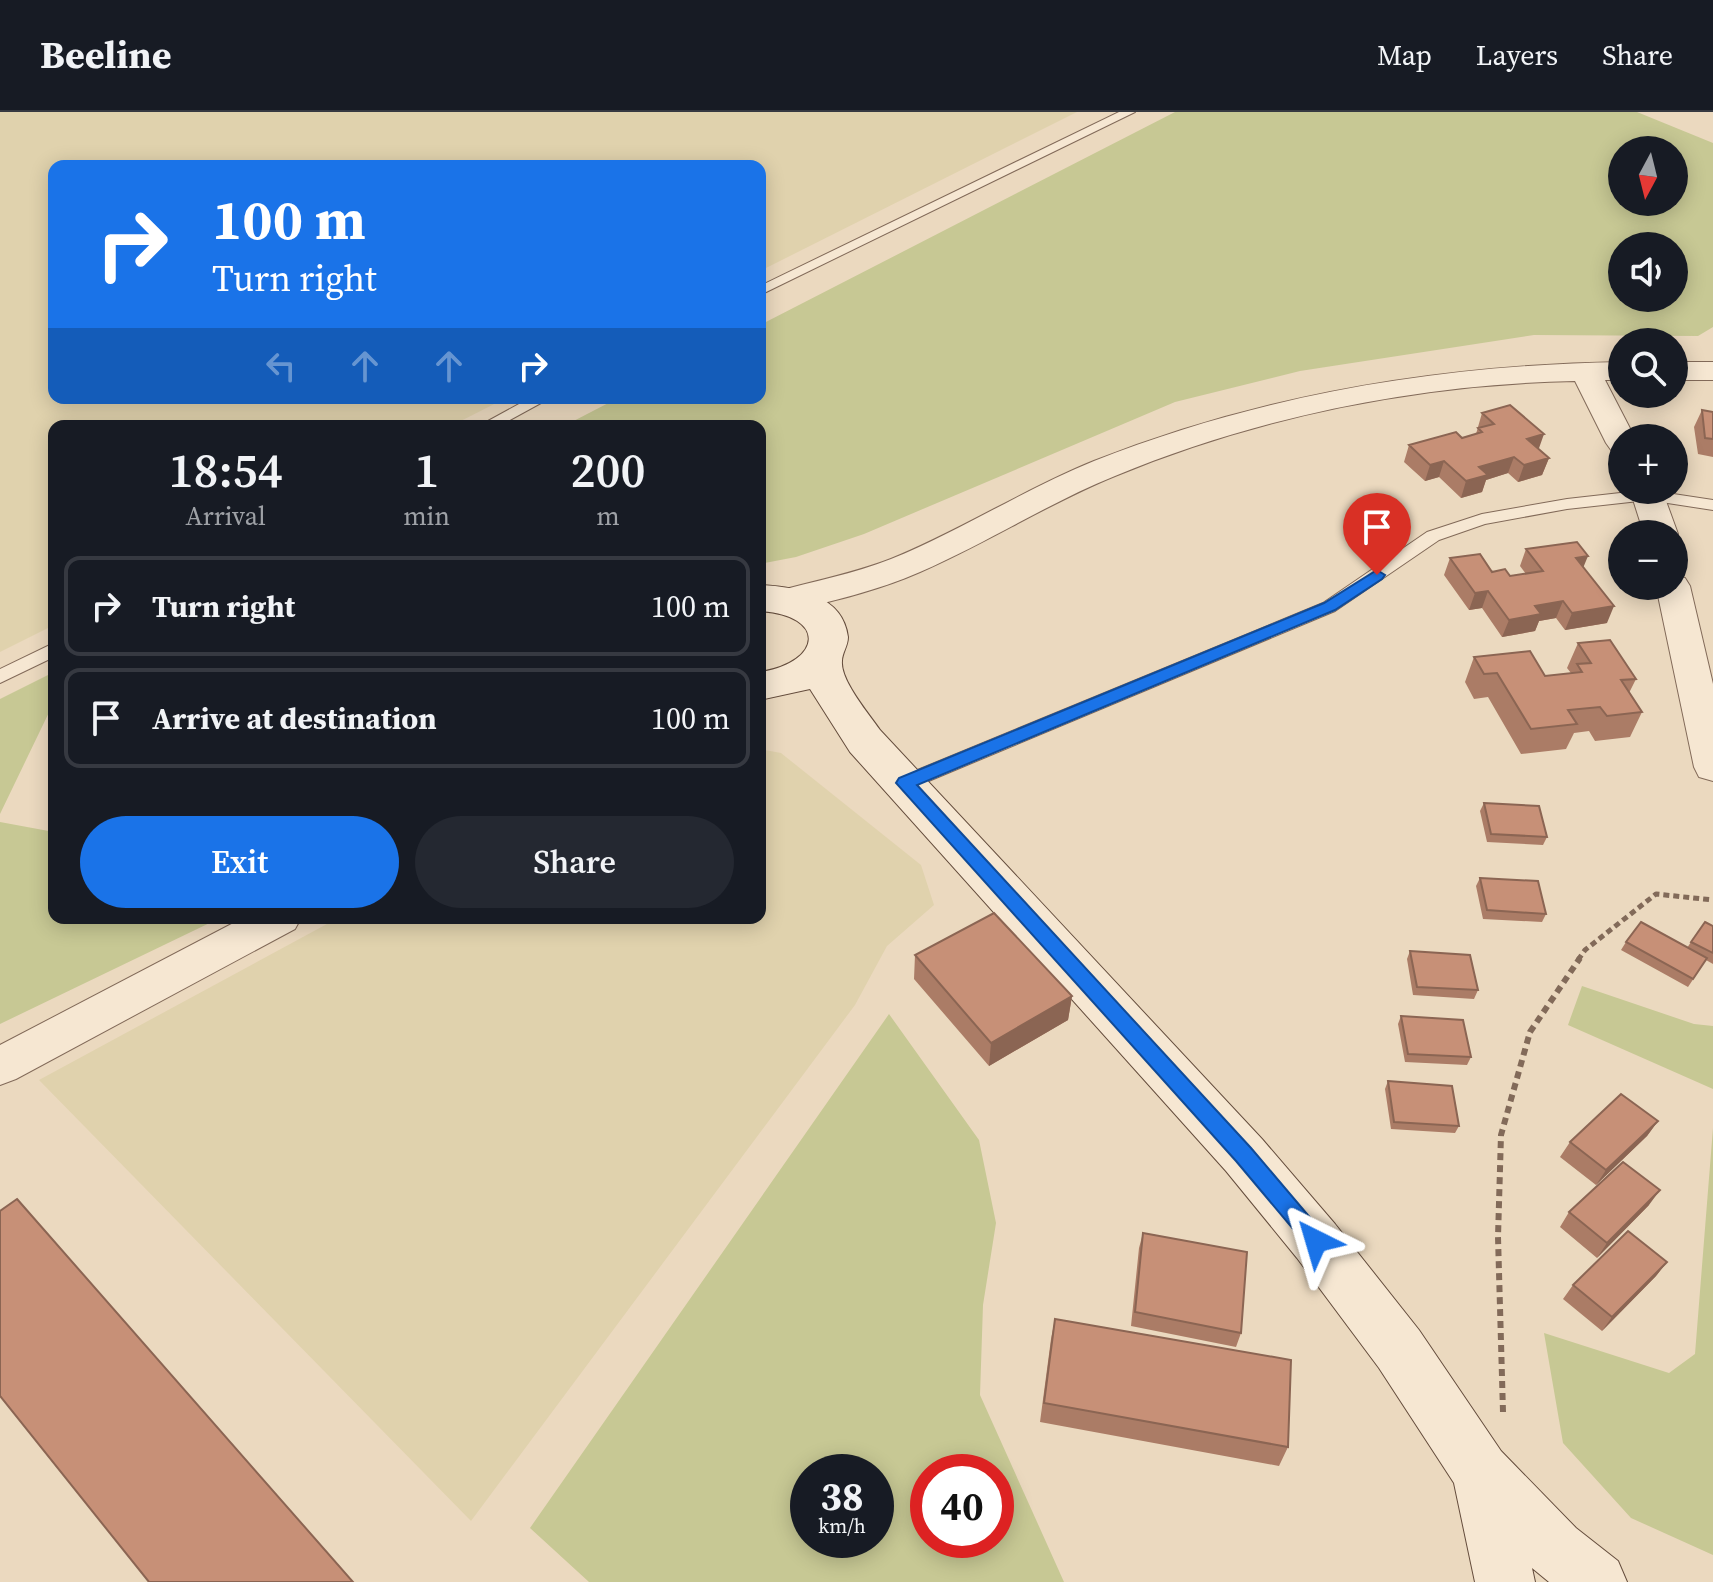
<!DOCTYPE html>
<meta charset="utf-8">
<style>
:root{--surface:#171b24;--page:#242831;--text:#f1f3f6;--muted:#9ea1a6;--line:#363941;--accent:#1a73e8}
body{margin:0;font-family:"Source Serif 4",serif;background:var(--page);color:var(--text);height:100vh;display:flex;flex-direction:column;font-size:30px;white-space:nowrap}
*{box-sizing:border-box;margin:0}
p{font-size:26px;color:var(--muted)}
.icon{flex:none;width:44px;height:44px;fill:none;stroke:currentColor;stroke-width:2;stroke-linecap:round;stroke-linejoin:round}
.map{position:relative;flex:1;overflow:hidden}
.side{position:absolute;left:48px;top:308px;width:718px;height:504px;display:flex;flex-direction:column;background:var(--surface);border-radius:16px;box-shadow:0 4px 20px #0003}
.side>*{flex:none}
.hud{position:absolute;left:48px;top:48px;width:718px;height:244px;border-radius:16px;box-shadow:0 4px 20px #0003;background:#1a73e8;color:#fff;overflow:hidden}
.needle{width:52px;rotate:187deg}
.buttons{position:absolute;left:1608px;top:24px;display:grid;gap:16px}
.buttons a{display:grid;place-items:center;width:80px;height:80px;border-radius:50%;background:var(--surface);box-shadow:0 4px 20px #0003;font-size:40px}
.speed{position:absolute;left:790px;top:1342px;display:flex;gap:16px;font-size:40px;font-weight:700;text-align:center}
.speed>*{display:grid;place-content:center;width:104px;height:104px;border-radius:50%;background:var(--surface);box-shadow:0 4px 20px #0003;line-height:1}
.speed small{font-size:20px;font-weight:400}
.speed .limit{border:12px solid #d22;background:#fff;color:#111}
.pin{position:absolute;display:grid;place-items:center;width:68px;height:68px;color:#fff;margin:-82px -34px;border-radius:50% 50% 50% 0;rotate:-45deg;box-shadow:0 0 8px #0007}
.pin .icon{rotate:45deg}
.me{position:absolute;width:88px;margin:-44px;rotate:320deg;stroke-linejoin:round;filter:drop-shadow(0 0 6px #0008)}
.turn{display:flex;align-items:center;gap:28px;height:168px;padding:0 32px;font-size:36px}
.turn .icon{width:104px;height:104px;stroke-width:2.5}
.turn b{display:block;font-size:56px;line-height:68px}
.lanes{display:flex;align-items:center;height:76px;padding:0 32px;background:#0003;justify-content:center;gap:40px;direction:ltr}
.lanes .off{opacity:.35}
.eta{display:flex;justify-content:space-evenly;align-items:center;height:136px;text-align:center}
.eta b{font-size:48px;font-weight:600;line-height:56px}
.cta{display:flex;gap:16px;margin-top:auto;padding:16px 32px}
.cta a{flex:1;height:92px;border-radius:48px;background:var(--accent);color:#fff;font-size:32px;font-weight:600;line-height:92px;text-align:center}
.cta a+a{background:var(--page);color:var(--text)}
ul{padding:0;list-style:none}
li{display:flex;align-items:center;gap:24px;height:100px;margin:0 16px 12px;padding:0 16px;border:4px solid var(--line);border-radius:16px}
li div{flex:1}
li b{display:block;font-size:30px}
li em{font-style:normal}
header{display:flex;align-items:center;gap:48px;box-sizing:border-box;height:112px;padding:0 40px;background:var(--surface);border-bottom:2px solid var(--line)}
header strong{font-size:38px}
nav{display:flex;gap:44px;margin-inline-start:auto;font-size:28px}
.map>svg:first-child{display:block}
.farmland{fill:#e0d2ad}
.green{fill:#c7c894;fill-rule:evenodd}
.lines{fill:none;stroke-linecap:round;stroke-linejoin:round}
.lane-casing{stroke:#826a59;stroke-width:2}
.street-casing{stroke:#826a59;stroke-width:2}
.secondary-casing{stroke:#644c3c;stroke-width:2}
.path-far1{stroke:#826a59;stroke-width:5;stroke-dasharray:6 4;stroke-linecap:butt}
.path{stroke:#826a59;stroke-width:6;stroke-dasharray:7 5;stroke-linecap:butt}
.lane{fill:#f6e7d2;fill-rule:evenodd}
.street{fill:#f6e7d2;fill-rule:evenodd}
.secondary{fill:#f6e7d2;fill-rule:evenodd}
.wall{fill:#ab7c66}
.shaded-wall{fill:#8b6553}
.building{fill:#c79077;stroke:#8b6553;stroke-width:2}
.route{fill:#1a73e8;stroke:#114b97;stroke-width:2}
</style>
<header>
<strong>Beeline</strong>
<nav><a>Map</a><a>Layers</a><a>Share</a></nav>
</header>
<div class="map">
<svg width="1713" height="1470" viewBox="0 0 1713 1470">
<rect width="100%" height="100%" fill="#ebd9bf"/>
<!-- farmland -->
<path class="farmland" d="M0 0H1077L760 159V54H54V286H506L451 314H54V513L0 540Z
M760 637 781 641 921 753 934 793 887 834 855 893 471 1409 39 968 338 806H760Z"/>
<!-- green -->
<path class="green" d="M1175 0H1637L1713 31V215L1698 224 1534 223 1300 259 1175 290 864 422 796 445 760 452V314H564L618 286H760V213ZM1622 38H1674V90H1622ZM1622 134H1674V186H1622Z
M54 560V590L0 702V587Z
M0 710 54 720V806H220L0 912Z
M1582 874 1694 912 1713 914V977L1568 913Z
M889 902 979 1028 996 1111 983 1193 980 1283 1064 1470H589L530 1416ZM808 1360H876V1428H808ZM928 1360H996V1428H928Z
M1713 1016V1443L1631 1406 1563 1331 1544 1221 1669 1261 1695 1242Z"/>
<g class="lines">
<!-- lane casing -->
<g class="lane-casing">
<path id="lane" d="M1119 0H1135L760 183V174Z
M530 286H550L499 314H479Z
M1647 378 1713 388V398L1648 388 1567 397 1485 412 1439 428 1335 499 912 676H898L895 671 898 666 1323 491 1427 420 1482 402 1567 387Z
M54 531V545L0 571V557Z"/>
</g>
<!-- street casing -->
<g class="street-casing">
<path id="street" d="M1622 250V268H1605L1635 326H1622V341L1611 338 1606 331 1575 269C1419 272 1260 304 1115 364 1048 391 987 431 920 460 877 479 832 489 787 500L775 496 770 488 775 480C814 469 853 462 891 447 961 419 1024 377 1094 349 1263 282 1441 253 1622 250Z
M1674 250H1713V268H1674Z
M1630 378H1662L1678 422 1674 428V422H1644Z
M1674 463 1685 466 1690 474 1713 572V669L1699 665 1694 655 1656 474H1674Z
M243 806H301L295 817 16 967 0 973V933Z"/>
</g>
<!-- secondary casing -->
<g class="secondary-casing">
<path id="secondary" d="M760 473C794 475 843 482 848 525 848 534 842 541 842 549 840 568 869 602 880 618L1262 1027 1335 1112 1419 1218 1501 1339 1576 1416 1618 1449 1627 1470H1549L1532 1456 1535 1470H1475L1454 1371 1379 1256 1297 1146 1226 1059 850 640 810 577 760 588V560C823 550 827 503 760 499Z"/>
</g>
<!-- path-far1 -->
<path class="path-far1" d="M1578 848 1585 838 1656 782 1713 788"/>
<!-- path -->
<path class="path" d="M1503 1300 1498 1125 1501 1023 1530 920 1580 846"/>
<!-- lane -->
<use href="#lane" class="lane"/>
<!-- street -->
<use href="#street" class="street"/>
<!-- secondary -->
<use href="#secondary" class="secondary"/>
</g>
<!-- wall -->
<path class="wall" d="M1702 298 1713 300V345L1698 342 1694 315Z
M1482 301 1539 337 1549 346 1542 363 1518 370 1508 361 1486 368 1482 380 1461 386 1439 365 1425 369 1404 350 1409 333 1462 326 1476 322Z
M1526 437 1584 456 1607 511 1565 518 1556 506 1539 509 1535 519 1502 525 1482 496 1469 498 1444 463 1450 446 1510 464 1526 462 1520 454Z
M1578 531 1636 567 1629 581 1642 600 1630 625 1595 629 1589 619 1574 621 1566 637 1521 642 1488 585 1474 587 1465 570 1474 545 1545 564 1571 561 1567 556Z
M1484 691 1547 725 1543 733 1487 730 1480 699Z
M1480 766 1546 802 1542 810 1483 807 1476 774Z
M1713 814V852L1706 848 1688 875 1621 838 1626 830 1687 836 1691 830Z
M1410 839 1478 878 1474 887 1413 883 1407 847Z
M915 843 1072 884 1068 908 989 954 914 867Z
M1401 904 1471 945 1467 953 1405 950 1398 912Z
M1388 969 1459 1014 1455 1021 1391 1017 1385 977Z
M1658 1009 1647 1024 1596 1073 1560 1045 1570 1030Z
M1649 1093 1597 1146 1560 1115 1569 1100Z
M1143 1121 1241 1221 1236 1235 1131 1214 1139 1136Z
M1667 1150 1656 1164 1602 1219 1563 1187 1573 1173Z
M1055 1207 1288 1335 1279 1354 1040 1310 1051 1227Z"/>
<!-- shaded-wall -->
<path class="shaded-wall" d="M1544 322 1538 339 1527 327Z
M1514 345 1508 361 1486 368 1482 380 1461 386 1466 369 1479 355Z
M1549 346 1542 363 1518 370 1524 353Z
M1444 349 1439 365 1425 369 1430 353Z
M1588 444 1581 461 1576 446Z
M1488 479 1482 496 1469 498 1475 481Z
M1563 489 1556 506 1539 509 1535 519 1502 525 1509 508 1535 494Z
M1614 494 1607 511 1565 518 1572 501Z
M1072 884 1068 908 989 954 991 931Z
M1658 1009 1647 1024 1596 1073 1606 1058Z
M1660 1078 1649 1093 1597 1146 1607 1131Z
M1667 1150 1656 1164 1602 1219 1612 1205Z"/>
<!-- building -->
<path class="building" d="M1510 293 1544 322 1527 327 1549 346 1524 353 1514 345 1479 355 1488 363 1466 369 1444 349 1430 353 1409 333 1456 320 1462 326 1482 320 1478 316 1494 312 1482 301Z
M1702 298 1713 300V327L1705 326Z
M1577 430 1588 444 1576 446 1614 494 1572 501 1563 489 1535 494 1541 502 1509 508 1488 479 1475 481 1450 446 1480 442 1492 460 1505 457 1510 464 1543 459 1526 437Z
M1610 528 1636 567 1621 568 1642 600 1607 604 1600 595 1568 598 1577 612 1531 617 1497 561 1484 562 1474 545 1530 539 1545 564 1582 560 1577 552 1591 551 1578 531Z
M1484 691 1539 694 1547 725 1491 722Z
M1480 766 1538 769 1546 802 1487 798Z
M994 801 1072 884 991 931 915 843Z
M1641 810 1707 846 1693 867 1626 830Z
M1705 810 1713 814V841L1691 830Z
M1410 839 1470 843 1478 878 1417 875Z
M1401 904 1463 908 1471 945 1408 942Z
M1388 969 1452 974 1459 1014 1394 1010Z
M1621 982 1658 1009 1606 1058 1570 1030Z
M1623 1050 1660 1078 1607 1131 1569 1100Z
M17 1087 353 1470H149L0 1284V1099Z
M1628 1119 1667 1150 1612 1205 1573 1173Z
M1143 1121 1247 1140 1241 1221 1135 1200Z
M1055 1207 1291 1248 1288 1335 1044 1291Z"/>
<!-- route -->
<path class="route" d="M1377 458 1385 463 1382 467 1335 498 917 673 1251 1036 1324 1122 1327 1129 1324 1136 1316 1139 1309 1136 1236 1049 896 671 899 666 1324 491Z"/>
</svg>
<div class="buttons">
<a><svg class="needle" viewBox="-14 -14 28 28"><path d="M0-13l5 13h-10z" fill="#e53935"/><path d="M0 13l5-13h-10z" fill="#9ea1a6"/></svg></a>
<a><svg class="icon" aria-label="sound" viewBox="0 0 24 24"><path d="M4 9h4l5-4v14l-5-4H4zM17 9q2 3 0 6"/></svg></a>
<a><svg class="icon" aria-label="search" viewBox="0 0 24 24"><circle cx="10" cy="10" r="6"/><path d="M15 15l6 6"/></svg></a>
<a>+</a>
<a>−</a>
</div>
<div class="speed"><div>38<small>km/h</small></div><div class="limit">40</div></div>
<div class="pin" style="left:1377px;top:463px;background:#d93025"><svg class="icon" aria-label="arrive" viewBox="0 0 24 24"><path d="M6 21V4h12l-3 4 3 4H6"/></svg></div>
<svg class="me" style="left:1316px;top:1129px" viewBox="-20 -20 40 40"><path d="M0-17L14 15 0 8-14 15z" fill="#1a73e8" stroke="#fff" stroke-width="4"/></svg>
<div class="hud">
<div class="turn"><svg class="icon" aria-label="right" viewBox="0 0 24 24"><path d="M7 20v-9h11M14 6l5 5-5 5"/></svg><div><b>100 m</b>Turn right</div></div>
<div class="lanes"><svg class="icon off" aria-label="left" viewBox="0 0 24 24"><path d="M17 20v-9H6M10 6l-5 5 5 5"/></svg><svg class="icon off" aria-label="ahead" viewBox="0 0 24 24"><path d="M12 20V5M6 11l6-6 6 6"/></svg><svg class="icon off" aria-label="ahead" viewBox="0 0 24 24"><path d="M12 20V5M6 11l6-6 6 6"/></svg><svg class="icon" aria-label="right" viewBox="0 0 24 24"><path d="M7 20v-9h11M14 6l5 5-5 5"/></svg></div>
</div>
<section class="side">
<div class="eta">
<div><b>18:54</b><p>Arrival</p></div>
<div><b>1</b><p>min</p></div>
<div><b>200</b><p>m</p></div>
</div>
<ul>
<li><svg class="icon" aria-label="right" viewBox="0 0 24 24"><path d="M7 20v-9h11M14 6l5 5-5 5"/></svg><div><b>Turn right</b></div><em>100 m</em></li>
<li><svg class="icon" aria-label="arrive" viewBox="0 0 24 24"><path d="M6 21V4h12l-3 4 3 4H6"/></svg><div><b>Arrive at destination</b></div><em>100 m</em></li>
</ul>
<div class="cta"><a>Exit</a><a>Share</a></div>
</section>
</div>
